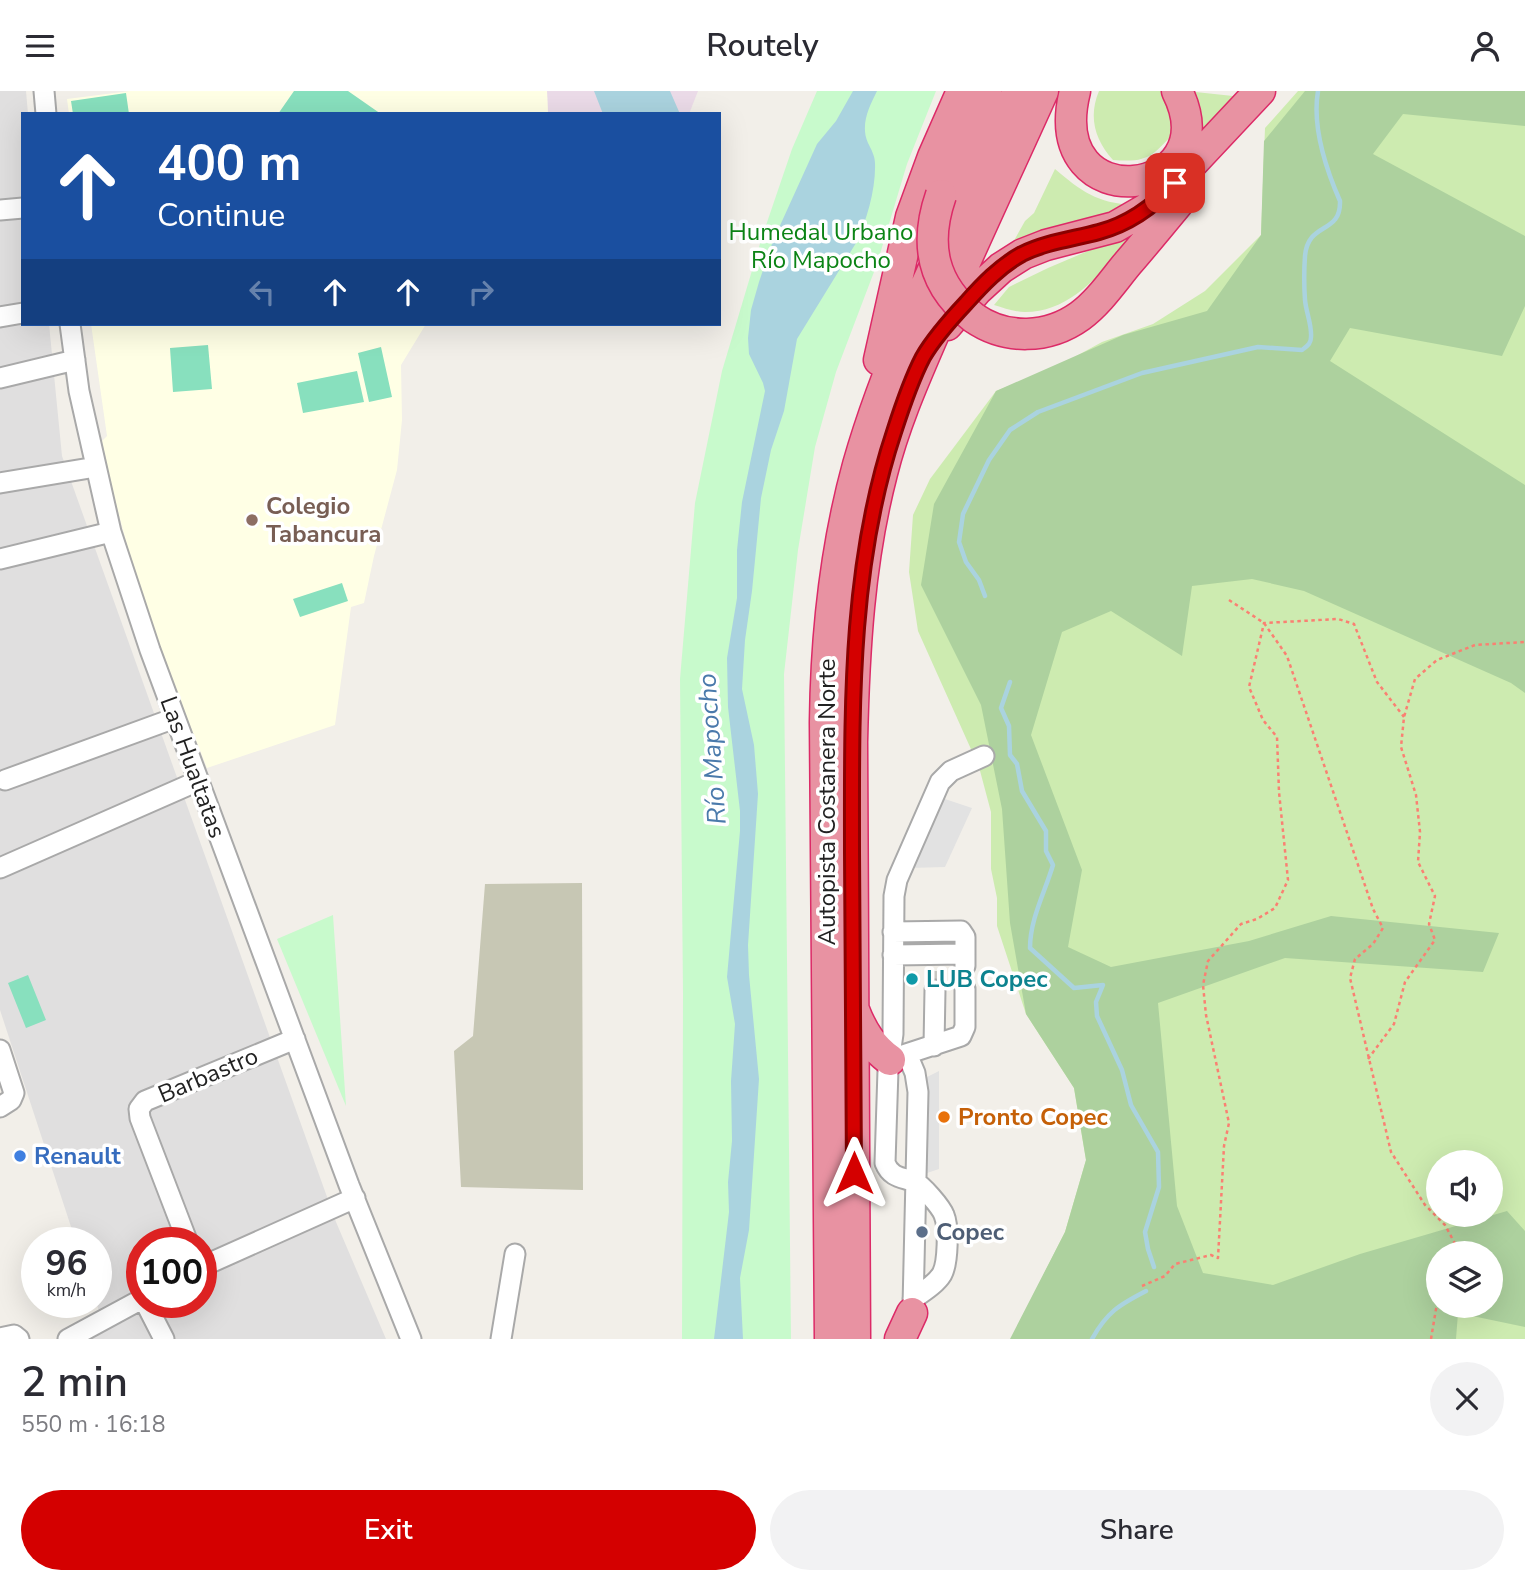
<!DOCTYPE html>
<meta charset="utf-8">
<style>
:root{--surface:#fff;--page:#f2f2f3;--text:#2b2b33;--muted:#7c7c81;--accent:#d40000}
body{margin:0;font-family:"Nunito Sans",sans-serif;background:var(--page);color:var(--text);height:100vh;display:flex;flex-direction:column;font-size:26px;white-space:nowrap}
*{box-sizing:border-box;margin:0}
p{font-size:23px;color:var(--muted)}
.icon{flex:none;width:38px;height:38px;fill:none;stroke:currentColor;stroke-width:2;stroke-linecap:round;stroke-linejoin:round}
.map{position:relative;height:1248px;overflow:hidden}
.details{display:flex;flex-direction:column;background:var(--surface);flex:1}
.details>*{flex:none}
.top-card{position:absolute;left:21px;top:21px;width:700px;height:214px;border-radius:0px;box-shadow:0 7px 28px #0002;background:#1a4fa0;color:#fff;overflow:hidden}
.buttons{position:absolute;left:1426px;top:1059px;display:grid;gap:14px}
.buttons a{display:grid;place-items:center;width:77px;height:77px;border-radius:50%;background:var(--surface);box-shadow:0 7px 28px #0002;font-size:35px}
.speed{position:absolute;left:21px;top:1136px;display:flex;gap:14px;font-size:35px;font-weight:700;text-align:center}
.speed>*{display:grid;place-content:center;width:91px;height:91px;border-radius:50%;background:var(--surface);box-shadow:0 7px 28px #0002;line-height:1}
.speed small{font-size:18px;font-weight:400}
.speed .limit{border:10px solid #d22;background:#fff;color:#111}
.pin{position:absolute;display:grid;place-items:center;width:60px;height:60px;color:#fff;margin:-30px;border-radius:14px;box-shadow:0 4px 10px #0006}
.me{position:absolute;width:77px;margin:-38px;rotate:0deg;stroke-linejoin:round;filter:drop-shadow(0 0 5px #0008)}
.turn{display:flex;align-items:center;gap:24px;height:147px;padding:0 21px;font-size:32px}
.turn .icon{width:91px;height:91px;stroke-width:2.5}
.turn b{display:block;font-size:49px;line-height:60px}
.lanes{display:flex;align-items:center;height:66px;padding:0 21px;background:#0003;justify-content:center;gap:35px;direction:ltr}
.lanes .off{opacity:.35}
.round{display:grid;place-items:center;flex:none;width:74px;height:74px;border-radius:37px;background:var(--page)}
.head{display:flex;align-items:center;justify-content:space-between;height:119px;padding:0 21px}
h1{font-size:42px;font-weight:600;line-height:52px}
.button{display:flex;gap:14px;margin-top:auto;padding:14px 21px}
.button a{flex:1;height:80px;border-radius:42px;background:var(--accent);color:#fff;font-size:28px;font-weight:600;line-height:80px;text-align:center}
.button a+a{background:var(--page);color:var(--text)}
header{display:flex;justify-content:space-between;align-items:center;height:91px;padding:0 21px;background:var(--surface);font-size:32px;font-weight:600}
.map>svg:first-child{display:block}
.residential{fill:#e0dfdf;fill-rule:evenodd}
.industrial{fill:#ebdbe8}
.education{fill:#ffffe5}
.construction{fill:#c7c7b4}
.grass{fill:#cdebb0;fill-rule:evenodd}
.forest{fill:#add19e;fill-rule:evenodd}
.park{fill:#c8facc}
.pitch{fill:#88e0be}
.parking{fill:#e2e2e2}
.water{fill:#aad3df}
.lines{fill:none;stroke-linecap:round;stroke-linejoin:round}
.stream{stroke:#aad3df;stroke-width:4.5}
.minor-tunnel{stroke:#c8c6c1;stroke-width:19;stroke-dasharray:19 10;stroke-linecap:butt}
.minor-casing{stroke:#a9a9a9;stroke-width:23}
.highway-casing{stroke:#dc2a67;stroke-width:33}
.path{stroke:#fa8072;stroke-width:2.5;stroke-dasharray:3.5 3.5;stroke-linecap:butt}
.minor{stroke:#fff;stroke-width:19}
.highway{stroke:#e892a2;stroke-width:30}
.highway-bridge-casing{stroke:#dc2a67;stroke-width:33;stroke-linecap:butt}
.highway-bridge{stroke:#e892a2;stroke-width:30}
.route-casing{stroke:#8a0000;stroke-width:18}
.route{stroke:#d40000;stroke-width:12}
.education-dot{fill:#8d6e63;stroke:#fff;stroke-width:2.5}
.culture-dot{fill:#0f9aa8;stroke:#fff;stroke-width:2.5}
.food-dot{fill:#e8710a;stroke:#fff;stroke-width:2.5}
.shop-dot{fill:#3f7fe0;stroke:#fff;stroke-width:2.5}
.service-dot{fill:#5c6f8a;stroke:#fff;stroke-width:2.5}
.labels{text-anchor:middle;dominant-baseline:central;stroke-width:7;stroke-linejoin:round;paint-order:stroke}
.park-label{font-size:24px;fill:#0c8416;stroke:#fff}
.education-label{font-size:24px;font-weight:bold;fill:#785e54;stroke:#fff;text-anchor:start}
.street-label{font-size:24px;fill:#222;stroke:#fff}
.culture-label{font-size:24px;font-weight:bold;fill:#0d838f;stroke:#fff;text-anchor:start}
.food-label{font-size:24px;font-weight:bold;fill:#c56008;stroke:#fff;text-anchor:start}
.shop-label{font-size:24px;font-weight:bold;fill:#366cbe;stroke:#fff;text-anchor:start}
.service-label{font-size:24px;font-weight:bold;fill:#4e5e75;stroke:#fff;text-anchor:start}
.water-label{font-size:26px;font-style:italic;fill:#4a7aab;stroke:#fff}
</style>
<header><svg class="icon" aria-label="menu" viewBox="0 0 24 24"><path d="M4 6h16M4 12h16M4 18h16"/></svg>Routely<svg class="icon" aria-label="person" viewBox="0 0 24 24"><circle cx="12" cy="8" r="4"/><path d="M4 21q1-7 8-7t8 7"/></svg></header>
<div class="map">
<svg width="1525" height="1248" viewBox="0 0 1525 1248">
<rect width="100%" height="100%" fill="#f2efe9"/>
<!-- residential -->
<path class="residential" d="M0 0H26L28 23H23V233H49L62 365 336 1131 386 1248H83L104 1235 96 1211V1152L76 1151 0 919ZM142 1152H201V1211H142Z"/>
<!-- industrial -->
<path class="industrial" d="M547 0H698L689 23H548Z"/>
<!-- education -->
<path class="education" d="M130 0H547L548 23H69L67 8Z
M91 233H426L401 274 402 329 397 379 374 465 364 512 351 516 335 634 207 677 156 548 130 465 111 394 102 350 107 345Z"/>
<!-- construction -->
<path class="construction" d="M582 792 583 1099 461 1096 454 960 473 945 485 793Z"/>
<!-- grass -->
<path class="grass" d="M1099 0H1165L1177 39C1152 64 1151 72 1113 69 1095 49 1088 26 1099 0Z
M1186 0 1233 5 1200 46Z
M1298 0H1525V1248H1011L1065 1141 1086 1069 1074 997 1026 923 997 835V807L991 778V721L979 676 918 540 909 481 913 424 930 388 996 300 1058 275 1102 251 1153 233 1205 200 1261 144 1265 37ZM1438 1071H1491V1124H1438ZM1438 1162H1491V1214H1438Z
M1055 78C1081 100 1097 112 1133 114L1083 131 1051 136 1011 155 1025 130 1034 122Z
M1135 140C1107 175 1075 221 1025 221 1015 221 1004 217 994 214L1009 196 1048 177Z"/>
<!-- forest -->
<path class="forest" d="M1305 0H1525V35L1403 23 1373 63 1525 145V215L1502 265 1350 237 1330 270 1525 394V602L1511 592 1304 500 1252 488 1192 495 1182 565 1111 520 1062 541 1031 644 1082 779 1068 856 1111 876 1249 850 1331 825 1499 842 1483 881 1285 867 1158 912 1177 1115 1203 1182 1273 1194 1360 1163 1507 1120 1525 1140V1236L1458 1222 1456 1248H1010L1065 1141 1086 1069 1074 997 1026 923 1010 832 1002 718 981 614 921 494 934 413 996 300 1123 244 1207 220 1261 144 1264 50ZM1438 1162H1491V1214H1438Z"/>
<!-- park -->
<path class="park" d="M817 0H936L907 73 877 173 836 281 815 356 798 459 784 583 791 1248H682L683 903 680 588 695 412 722 280 762 146 792 58Z
M333 824 346 1015 277 848Z"/>
<!-- pitch -->
<path class="pitch" d="M294 0H348L381 23H278Z
M126 2 129 23H73L71 10Z
M208 254 212 298 173 301 170 257Z
M381 256 392 306 369 311 358 262Z
M357 280 364 311 303 322 297 292Z
M342 492 348 510 300 526 293 508Z
M28 884 46 929 26 937 8 892Z"/>
<!-- parking -->
<path class="parking" d="M939 706 972 717 945 776 909 777Z
M939 980V1078L927 1082V986Z"/>
<!-- water -->
<path class="water" d="M594 0H670L680 23H603Z
M853 0H877C869 16 860 34 868 52 871 58 875 65 875 72 876 97 867 129 856 152L797 248 784 320 771 359 761 407 752 500 745 549 742 598 754 654 758 703 748 854 749 884 759 988 749 1139 740 1187 743 1248H714L729 1121 728 1091 732 1050 731 990 735 933 727 886 740 740V720L728 616 727 567 737 507V459L742 411 765 300 763 292 749 263 748 247 751 219 759 191 773 150 817 53 836 30Z"/>
<g class="lines">
<!-- stream -->
<path class="stream" d="M985 505 979 489 966 471 959 451 963 423 989 369 1010 339 1038 321 1142 282 1258 256 1302 259C1307 255 1311 253 1311 246 1312 234 1306 221 1305 209 1304 195 1304 179 1305 165 1308 130 1341 144 1340 110 1326 78 1312 35 1318 0
M1010 591 1001 617 1009 635 1010 664 1017 673 1022 700 1046 740V760L1053 774C1045 801 1030 828 1030 857L1074 897 1103 894 1096 911 1097 925 1122 979 1131 1014 1158 1061 1159 1096 1145 1141 1148 1158 1154 1176
M1092 1248C1107 1221 1119 1214 1146 1200"/>
<!-- minor-tunnel -->
<path class="minor-tunnel" d="M935 899 936 876"/>
<!-- minor casing -->
<g class="minor-casing">
<path id="minor" d="M44 0 46 23
M0 119 23 117
M0 226 23 222
M70 233 79 300 111 441 150 559 349 1094 411 1248
M0 287 75 269
M0 392 96 376
M0 468 111 441
M5 689 175 627
M0 777 198 690
M893 841 961 840 965 846V875
M893 864 965 863
M934 955 935 899
M0 959 14 1002 11 1009 0 1016
M907 963 915 982 918 1001 913 1215
M897 966 961 945 965 936V898
M188 1152 140 1027 139 1018 145 1010 295 948
M201 1176 355 1107
M913 1208C923 1201 936 1193 942 1183 948 1172 949 1136 944 1124 941 1116 922 1094 915 1091 902 1086 891 1087 885 1072L888 979 893 943 894 805 897 789 940 691 951 680 984 665
M145 1211 164 1248
M0 1247 14 1244 19 1248
M68 1248 142 1208
M501 1248 515 1163"/>
</g>
<!-- highway casing -->
<g class="highway-casing">
<path id="highway" d="M1075 0C1042 133 1231 107 1177 0
M941 104 986 0
M974 227C1006 249 1048 248 1080 225 1099 211 1113 190 1128 172 1147 150 1165 128 1184 105
M947 234 977 199 1001 177 1023 163 1046 154 1115 136 1153 114 1260 0
M879 269 911 126 933 66 962 0
M854 919C862 940 872 956 890 969
M830 1248 825 631C826 544 835 458 858 374 895 244 961 123 1018 0
M855 1248 852 651C854 560 859 470 882 382 895 330 917 282 938 233 971 155 1008 78 1043 0
M900 1248 912 1222"/>
</g>
<!-- path -->
<path class="path" d="M1229 509 1264 532 1287 565 1373 818 1383 837 1373 853 1355 868 1350 887 1391 1061 1425 1114 1445 1134 1460 1162
M1368 968 1394 933 1405 891 1435 849 1429 833 1435 805 1418 771 1420 741 1416 704 1401 656 1404 626 1415 588 1437 569 1475 554 1525 551
M1142 1195 1165 1185 1175 1173 1211 1164 1218 1167 1224 1055 1229 1032 1206 924 1203 894 1208 870 1241 833 1257 828 1275 817 1288 789 1279 701 1277 646 1263 629 1249 596 1264 532 1338 528 1354 533 1377 591 1404 626
M1431 1248 1436 1218 1438 1213"/>
<!-- minor -->
<use href="#minor" class="minor"/>
<!-- highway -->
<use href="#highway" class="highway"/>
<!-- highway-bridge casing -->
<g class="highway-bridge-casing">
<path id="highway-bridge" d="M941 104C924 153 932 194 974 227"/>
</g>
<!-- highway-bridge -->
<use href="#highway-bridge" class="highway-bridge"/>
</g>
<g class="lines">
<!-- route casing -->
<g class="route-casing">
<path id="route" d="M854 1082C853 975 852 868 852 761 852 620 849 476 894 341 902 316 911 289 923 266 934 247 951 228 966 212 982 194 1000 175 1022 163 1046 151 1073 148 1099 141 1129 133 1154 115 1175 92"/>
</g>
<!-- route -->
<use href="#route" class="route"/>
</g>
<!-- markers -->
<circle class="education-dot" cx="252" cy="429" r="7"/>
<circle class="culture-dot" cx="912" cy="888" r="7"/>
<circle class="food-dot" cx="944" cy="1026" r="7"/>
<circle class="shop-dot" cx="20" cy="1065" r="7"/>
<circle class="service-dot" cx="922" cy="1141" r="7"/>
<g class="labels">
<!-- park labels -->
<g class="park-label">
<text x="821" y="141">Humedal Urbano<tspan x="821" dy="28">Río Mapocho</tspan></text>
</g>
<!-- education labels -->
<g class="education-label">
<text x="266" y="415">Colegio<tspan x="266" dy="28">Tabancura</tspan></text>
</g>
<!-- street labels -->
<g class="street-label">
<text transform="translate(193 676) rotate(70)">Las Hualtatas</text>
<text transform="translate(827 711) rotate(-90)">Autopista Costanera Norte</text>
<text transform="translate(208 984) rotate(-23)">Barbastro</text>
</g>
<!-- culture labels -->
<g class="culture-label">
<text x="926" y="888">LUB Copec</text>
</g>
<!-- food labels -->
<g class="food-label">
<text x="958" y="1026">Pronto Copec</text>
</g>
<!-- shop labels -->
<g class="shop-label">
<text x="34" y="1065">Renault</text>
</g>
<!-- service labels -->
<g class="service-label">
<text x="936" y="1141">Copec</text>
</g>
<!-- water labels -->
<g class="water-label">
<text transform="translate(712 658) rotate(-94)">Río Mapocho</text>
</g>
</g>
</svg>
<div class="buttons">
<a><svg class="icon" aria-label="sound" viewBox="0 0 24 24"><path d="M4 9h4l5-4v14l-5-4H4zM17 9q2 3 0 6"/></svg></a>
<a><svg class="icon" aria-label="layers" viewBox="0 0 24 24"><path d="M12 4l9 5-9 5-9-5zM3 14l9 5 9-5"/></svg></a>
</div>
<div class="speed"><div>96<small>km/h</small></div><div class="limit">100</div></div>
<div class="pin" style="left:1175px;top:92px;background:#d93025"><svg class="icon" aria-label="arrive" viewBox="0 0 24 24"><path d="M6 21V4h12l-3 4 3 4H6"/></svg></div>
<svg class="me" style="left:854px;top:1082px" viewBox="-20 -20 40 40"><path d="M0-17L14 15 0 8-14 15z" fill="#d40000" stroke="#fff" stroke-width="4"/></svg>
<div class="top-card">
<div class="turn"><svg class="icon" aria-label="ahead" viewBox="0 0 24 24"><path d="M12 20V5M6 11l6-6 6 6"/></svg><div><b>400 m</b>Continue</div></div>
<div class="lanes"><svg class="icon off" aria-label="left" viewBox="0 0 24 24"><path d="M17 20v-9H6M10 6l-5 5 5 5"/></svg><svg class="icon" aria-label="ahead" viewBox="0 0 24 24"><path d="M12 20V5M6 11l6-6 6 6"/></svg><svg class="icon" aria-label="ahead" viewBox="0 0 24 24"><path d="M12 20V5M6 11l6-6 6 6"/></svg><svg class="icon off" aria-label="right" viewBox="0 0 24 24"><path d="M7 20v-9h11M14 6l5 5-5 5"/></svg></div>
</div>
</div>
<section class="details">
<div class="head"><div><h1>2 min</h1><p>550 m · 16:18</p></div><a class="round"><svg class="icon" aria-label="close" viewBox="0 0 24 24"><path d="M6 6l12 12M18 6L6 18"/></svg></a></div>
<div class="button"><a>Exit</a><a>Share</a></div>
</section>
